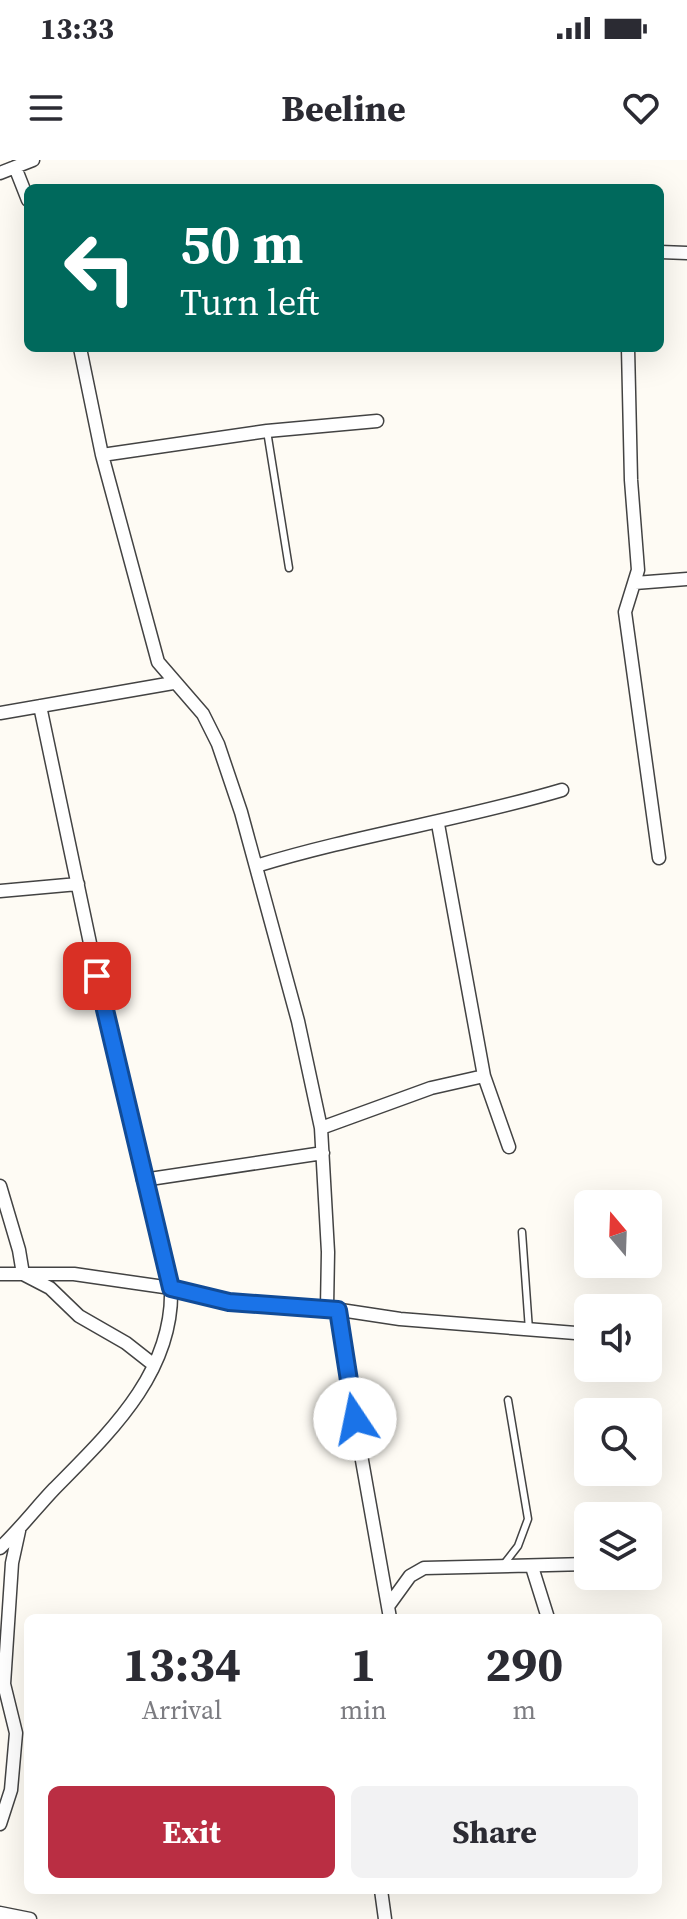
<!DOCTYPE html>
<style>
:root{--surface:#fff;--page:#f2f2f3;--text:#2b2b33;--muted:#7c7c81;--accent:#ba2e43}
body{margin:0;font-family:"Source Serif 4",serif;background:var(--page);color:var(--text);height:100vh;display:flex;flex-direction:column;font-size:30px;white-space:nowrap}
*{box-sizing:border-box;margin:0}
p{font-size:26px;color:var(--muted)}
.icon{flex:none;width:44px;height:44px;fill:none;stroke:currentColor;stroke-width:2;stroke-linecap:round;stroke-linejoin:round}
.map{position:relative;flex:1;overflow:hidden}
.panel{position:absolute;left:24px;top:1454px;width:638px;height:280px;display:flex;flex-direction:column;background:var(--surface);border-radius:12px;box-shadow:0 8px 32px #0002}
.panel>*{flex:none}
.hud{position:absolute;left:24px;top:24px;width:640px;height:168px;border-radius:12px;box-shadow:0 8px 32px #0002;background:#00695c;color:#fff;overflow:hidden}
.needle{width:52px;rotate:341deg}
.buttons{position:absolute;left:574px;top:1030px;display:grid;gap:16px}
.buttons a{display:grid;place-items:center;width:88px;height:88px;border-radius:12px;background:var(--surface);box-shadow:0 8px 32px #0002;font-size:40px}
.pin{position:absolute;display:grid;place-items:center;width:68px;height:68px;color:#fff;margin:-34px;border-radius:16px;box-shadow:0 4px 12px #0006}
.me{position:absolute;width:88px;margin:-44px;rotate:349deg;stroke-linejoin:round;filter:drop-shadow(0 0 6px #0008)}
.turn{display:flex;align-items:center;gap:28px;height:168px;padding:0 24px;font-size:36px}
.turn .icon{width:104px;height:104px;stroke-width:2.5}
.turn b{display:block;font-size:56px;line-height:68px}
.eta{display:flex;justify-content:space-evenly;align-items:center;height:136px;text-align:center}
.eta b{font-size:48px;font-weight:700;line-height:56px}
.action{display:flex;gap:16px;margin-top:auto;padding:16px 24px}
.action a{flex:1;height:92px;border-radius:12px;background:var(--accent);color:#fff;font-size:32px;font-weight:700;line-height:92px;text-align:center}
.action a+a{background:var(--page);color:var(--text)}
.status{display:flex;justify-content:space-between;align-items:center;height:56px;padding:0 40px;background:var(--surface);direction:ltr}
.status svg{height:22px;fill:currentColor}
header{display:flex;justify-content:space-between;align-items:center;height:104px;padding:0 24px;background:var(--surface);font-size:36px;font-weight:700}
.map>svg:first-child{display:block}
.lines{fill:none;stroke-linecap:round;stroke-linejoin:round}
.service-casing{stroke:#434343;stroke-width:9}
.minor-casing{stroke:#434343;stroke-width:15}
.service{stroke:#fff;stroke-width:6}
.minor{stroke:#fff;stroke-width:12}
.route-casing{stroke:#114b97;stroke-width:20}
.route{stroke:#1a73e8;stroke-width:14}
</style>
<div class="status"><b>13:33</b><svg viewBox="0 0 49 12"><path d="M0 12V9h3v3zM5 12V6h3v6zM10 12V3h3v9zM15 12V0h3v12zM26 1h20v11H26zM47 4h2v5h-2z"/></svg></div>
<header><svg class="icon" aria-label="menu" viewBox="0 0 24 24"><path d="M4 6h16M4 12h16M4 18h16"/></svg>Beeline<svg class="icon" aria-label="heart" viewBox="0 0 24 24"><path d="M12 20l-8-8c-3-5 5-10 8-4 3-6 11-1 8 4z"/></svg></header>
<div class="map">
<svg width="687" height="1759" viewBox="0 0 687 1759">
<rect width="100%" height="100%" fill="#fefbf4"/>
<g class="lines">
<!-- service casing -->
<g class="service-casing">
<path id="service" d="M267 271 289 408
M522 1072 529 1170
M504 1404 518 1386 528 1359 508 1240"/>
</g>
<!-- minor casing -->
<g class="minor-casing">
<path id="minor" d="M15 7 28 40
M0 13 33 0
M660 92 687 93
M628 188 631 320 638 410 625 452 659 698
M102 295 267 271 377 261
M635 423 687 419
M0 553 173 523
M438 664 484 916 509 987
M256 706C357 675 461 660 562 630
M0 731 78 724
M321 968 431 928 484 916
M143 1020 323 993
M0 1026 19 1090 23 1114 50 1128 79 1156 126 1183 154 1205
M0 1114H74L171 1128 229 1142 327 1148 328 1092 321 968 298 861 241 652 218 584 203 554 158 502 102 295 80 188
M334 1149 400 1159 588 1174
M338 1150 347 1216 390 1458
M0 1388C19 1370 36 1348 54 1329 109 1273 174 1213 171 1128L110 878 40 546
M532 1407 548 1458
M389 1445 410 1416 424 1408 588 1404
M0 1664 11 1630 16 1573 4 1524 12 1403 19 1371
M381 1730 385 1759
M0 1753 30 1759"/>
</g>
<!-- service -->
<use href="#service" class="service"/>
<!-- minor -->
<use href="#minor" class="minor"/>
</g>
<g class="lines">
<!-- route casing -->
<g class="route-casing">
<path id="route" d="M97 816 171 1128 229 1142 338 1150 355 1259"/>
</g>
<!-- route -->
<use href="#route" class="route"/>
</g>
</svg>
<div class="buttons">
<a><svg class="needle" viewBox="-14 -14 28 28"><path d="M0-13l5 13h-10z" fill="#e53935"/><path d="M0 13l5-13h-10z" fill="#7c7c81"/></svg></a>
<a><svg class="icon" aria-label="sound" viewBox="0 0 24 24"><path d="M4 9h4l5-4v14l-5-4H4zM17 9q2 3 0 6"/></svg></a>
<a><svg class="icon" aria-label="search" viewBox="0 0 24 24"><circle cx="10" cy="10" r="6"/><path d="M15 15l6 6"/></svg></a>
<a><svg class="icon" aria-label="layers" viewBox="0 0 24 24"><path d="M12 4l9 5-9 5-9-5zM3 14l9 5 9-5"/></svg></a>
</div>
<div class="pin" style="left:97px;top:816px;background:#d93025"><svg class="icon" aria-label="arrive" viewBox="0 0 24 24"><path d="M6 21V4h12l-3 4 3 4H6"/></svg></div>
<svg class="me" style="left:355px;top:1259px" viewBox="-20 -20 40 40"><circle r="19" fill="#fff"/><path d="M0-13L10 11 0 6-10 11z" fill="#1a73e8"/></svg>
<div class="hud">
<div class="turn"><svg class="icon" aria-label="left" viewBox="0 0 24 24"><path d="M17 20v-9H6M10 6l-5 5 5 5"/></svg><div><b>50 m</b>Turn left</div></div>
</div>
<section class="panel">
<div class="eta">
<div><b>13:34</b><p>Arrival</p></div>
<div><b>1</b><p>min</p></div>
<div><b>290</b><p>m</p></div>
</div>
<div class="action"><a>Exit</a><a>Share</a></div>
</section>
</div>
